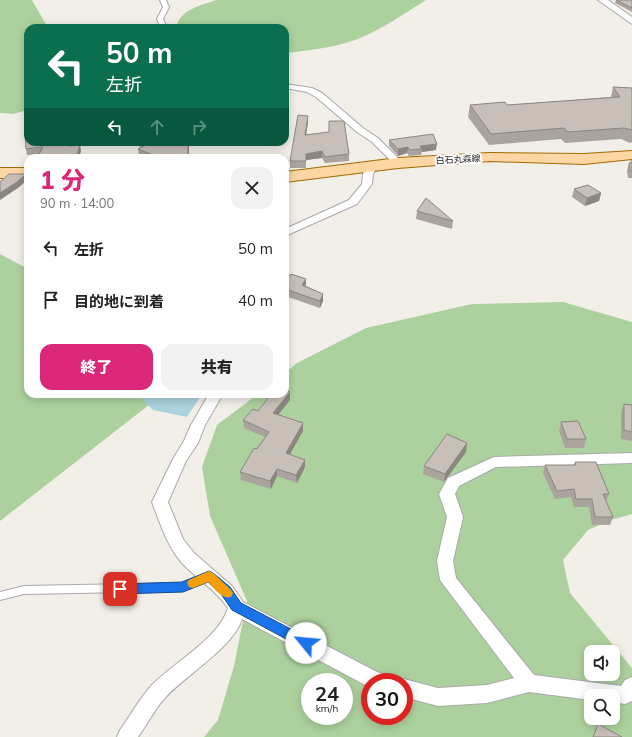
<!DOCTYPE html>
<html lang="ja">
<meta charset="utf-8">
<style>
:root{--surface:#fff;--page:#f2f2f2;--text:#222;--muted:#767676;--accent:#db2777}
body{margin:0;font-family:Mulish,"Noto Sans JP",sans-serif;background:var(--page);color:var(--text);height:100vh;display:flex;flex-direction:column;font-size:15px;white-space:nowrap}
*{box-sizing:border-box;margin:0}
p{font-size:13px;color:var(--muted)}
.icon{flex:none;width:22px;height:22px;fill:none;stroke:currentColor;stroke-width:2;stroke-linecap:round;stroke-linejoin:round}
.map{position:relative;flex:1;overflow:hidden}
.panel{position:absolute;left:24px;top:154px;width:265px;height:244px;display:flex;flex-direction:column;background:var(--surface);border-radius:12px;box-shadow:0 2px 10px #0003}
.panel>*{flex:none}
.top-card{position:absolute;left:24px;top:24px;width:265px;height:122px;border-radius:12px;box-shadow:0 2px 10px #0003;background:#0b6e4f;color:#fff;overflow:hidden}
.buttons{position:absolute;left:584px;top:645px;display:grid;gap:8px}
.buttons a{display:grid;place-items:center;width:36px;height:36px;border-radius:8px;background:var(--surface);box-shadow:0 2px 10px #0003;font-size:20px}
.speed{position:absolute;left:301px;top:673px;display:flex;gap:8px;font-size:20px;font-weight:700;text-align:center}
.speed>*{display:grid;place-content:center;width:52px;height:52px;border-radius:50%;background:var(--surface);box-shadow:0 2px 10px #0003;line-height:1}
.speed small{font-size:10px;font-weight:400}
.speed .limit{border:6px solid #d22;background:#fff;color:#111}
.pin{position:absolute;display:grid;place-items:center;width:34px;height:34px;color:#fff;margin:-17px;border-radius:8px;box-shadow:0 2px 6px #0006}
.me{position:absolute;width:44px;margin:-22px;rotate:298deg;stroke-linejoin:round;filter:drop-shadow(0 0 3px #0008)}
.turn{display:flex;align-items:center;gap:14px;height:84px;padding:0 16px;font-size:18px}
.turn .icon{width:52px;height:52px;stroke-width:2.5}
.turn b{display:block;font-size:28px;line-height:34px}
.lanes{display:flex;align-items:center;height:38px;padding:0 16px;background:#0003;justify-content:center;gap:20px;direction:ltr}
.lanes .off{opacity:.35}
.round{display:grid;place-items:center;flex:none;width:42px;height:42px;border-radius:12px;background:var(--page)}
.summary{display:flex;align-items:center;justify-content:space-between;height:68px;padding:0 16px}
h1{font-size:24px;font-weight:800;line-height:30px;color:var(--accent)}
.button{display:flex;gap:8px;margin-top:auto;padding:8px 16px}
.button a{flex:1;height:46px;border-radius:12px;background:var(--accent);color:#fff;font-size:16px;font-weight:800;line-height:46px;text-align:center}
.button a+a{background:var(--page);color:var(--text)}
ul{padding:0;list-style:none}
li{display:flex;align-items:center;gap:12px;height:52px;padding:0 16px}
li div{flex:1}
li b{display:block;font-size:15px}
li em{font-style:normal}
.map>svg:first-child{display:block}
.forest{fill:#add19e;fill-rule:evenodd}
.water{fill:#aad3df}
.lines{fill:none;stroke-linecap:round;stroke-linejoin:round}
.service-casing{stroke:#a9a9a9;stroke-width:2}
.minor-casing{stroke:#a9a9a9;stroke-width:2}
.tertiary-casing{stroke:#a9a9a9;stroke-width:2}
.primary-casing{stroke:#a06b00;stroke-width:2}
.service{fill:#fff;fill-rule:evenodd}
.minor{fill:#fff;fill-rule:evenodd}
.tertiary{fill:#fff;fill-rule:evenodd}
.primary{fill:#fcd6a4;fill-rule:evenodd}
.wall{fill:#aba49e}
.shaded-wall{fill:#8b8681}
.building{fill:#c7bfb8;stroke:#8b8681}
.route{fill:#1a73e8;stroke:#114b97}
.slow{fill:#f59e0b}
.labels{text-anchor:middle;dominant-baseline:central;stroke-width:4;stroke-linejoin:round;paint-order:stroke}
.far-street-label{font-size:9px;fill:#222;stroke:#fff}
</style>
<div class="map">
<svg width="632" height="737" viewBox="0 0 632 737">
<rect width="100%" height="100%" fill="#f2efe9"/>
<!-- forest -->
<path class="forest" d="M0 0H32L48 28H28V110L13 114 0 113Z
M216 0H426C404 14 382 29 358 39 337 47 307 51 285 53V28H176C180 9 200 6 216 0Z
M0 254 28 269V394H163L0 521Z
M563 302 632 322V514L611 520 588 530 563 560 570 593 632 668V737H204L218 720 234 666 247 601 210 516 202 467 217 425 258 394H285V373L297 363 366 328 472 304ZM591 652H613V674H591ZM310 682H344V716H310ZM370 682H404V716H370ZM591 696H613V718H591Z"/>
<!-- water -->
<path class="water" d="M137 394H202L187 417 153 410Z"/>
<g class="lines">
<!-- service casing -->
<g class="service-casing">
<path id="service" d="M209 573 212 574 213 577 212 580 183 591 24 594 0 600V592L24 586 183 583Z"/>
</g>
<!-- minor casing -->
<g class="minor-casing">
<path id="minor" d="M160 0H166L169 7 163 19 167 28H161L157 19 163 7Z
M285 84 312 88 322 93 363 128 378 138 403 163 398 166 395 165 372 142 357 132 316 97 307 92 285 88Z
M372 164 377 167 373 174 372 184 357 204 285 236V229L349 200 362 184 363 174 367 167Z
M209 394H223L205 425 198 443 186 461 168 502 183 539 194 553 232 586 243 602 377 672 390 676 392 682H370V687L367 686 242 619C234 647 184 676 164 699 154 710 147 725 138 737H117L120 730C130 716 139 700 150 687 172 663 219 639 228 608 216 590 197 579 182 563 167 546 160 523 152 502L173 459 184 441 191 425Z
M632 453V463L496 467 459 486 455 494 463 517 453 561 456 578 534 675 621 686 625 680 632 677V701L625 704 613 702V696H591V700L529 692 487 703 438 706 404 697V682H397L404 679 438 688 487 685 514 678 440 580 437 561 447 517 439 494 448 478 494 457Z"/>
</g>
<!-- tertiary casing -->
<g class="tertiary-casing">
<path id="tertiary" d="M598 0H608L632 17V24Z"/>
</g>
<!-- primary casing -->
<g class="primary-casing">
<path id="primary" d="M632 151V159L584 164 490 161 398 168 285 182V172L398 158 490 153 584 154Z
M0 168H28V178H0Z"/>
</g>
<!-- service -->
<use href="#service" class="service"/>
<!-- minor -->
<use href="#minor" class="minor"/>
<!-- tertiary -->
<use href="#tertiary" class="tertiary"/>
<!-- primary -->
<use href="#primary" class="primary"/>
</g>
<!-- wall -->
<path class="wall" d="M616 0H632V12L615 3Z
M613 87 632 88V142L630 143 621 139 565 143 561 139 489 145 468 117 470 105H507L611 97Z
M308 123 306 134 349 154V161L325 163 322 158 306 160V168H290V161Z
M389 140 436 150 422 152 421 155 409 156 407 153 398 156 389 146Z
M135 142H189V158H145L139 156 138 149 141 148Z
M69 146 81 151 27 155 26 149Z
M631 160H632V178H628L627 171 629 163H630Z
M574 189 601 193 599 201 585 206 572 197Z
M417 211 453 221 452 229 416 219Z
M285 281 306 286 323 294V301L320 308 285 296Z
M290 400 278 415 303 431 290 454 305 467 297 483 277 476 271 489 241 480 240 472 265 437 244 428 243 420 258 411Z
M624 404 632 405V441L621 439V412Z
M561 422 586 439 584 448H565L559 431Z
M466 452 444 482 423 474 424 466Z
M575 462 609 494 606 501 613 517 610 525H592L589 507H574L571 497 555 499 543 473 545 465H574Z"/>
<!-- shaded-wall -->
<path class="shaded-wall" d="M308 116V123L305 141V135Z
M188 142H189V158H188Z
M437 144 436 150 422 152V149L420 146Z
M80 145 81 151 79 158H76Z
M408 147 407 153 398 156V149Z
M322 151V158L306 160V154Z
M26 174 27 180 18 188 0 200V193Z
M601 193 599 201 585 206 587 198Z
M306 279V286L302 285Z
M323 294V301L320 308V301Z
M290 392V400L274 420 273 413Z
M303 423V431L286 461V453Z
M467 443 466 452 444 482 445 474Z
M305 460V467L297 483 296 475Z
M277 469V476L271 489 270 481Z"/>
<!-- building -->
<path class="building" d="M616 0H632V8Z
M613 87 632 88V130L624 128 568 132 564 128 491 134 470 105 505 102 507 105 620 97Z
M298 115 308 116 305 135 329 132V121H344L349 154 325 157 322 151 306 154V161H290Z
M28 131V142H68L69 146 80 145 76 158H37L43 147 26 149 25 132Z
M433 134 437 144 420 146 422 149 410 150 408 147 398 149 389 140Z
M140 142H188V158H152L153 155 138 149 144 146Z
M629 163H632V171H630Z
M9 174H26L17 182 0 193V182Z
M588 185 601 193 587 198 574 189Z
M426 198 453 221 417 211Z
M291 274 306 279 302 285 323 294 320 301 285 289V281Z
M285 390 290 392 273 413 303 423 286 453 305 460 296 475 277 469 270 481 240 472 254 448 257 449 269 432 243 420 253 409 258 411 271 394H285Z
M624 404 632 405V432L624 430Z
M578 421 586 439H567L561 422Z
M447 434 467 443 445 474 424 466Z
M575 462H596L609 494H603L613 517H595L592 499H576L574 489 557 491 545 465H576Z
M598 724 622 737H593Z"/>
<!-- route -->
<path class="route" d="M209 571 213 573 230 587 241 603 310 639 312 643 310 647 306 649 301 647 232 610 221 594 208 582 183 592 120 594 116 592 114 589 116 585 120 584 182 582Z"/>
<!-- slow -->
<path class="slow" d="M209 571 213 573 231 590 233 593 231 597C222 600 214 588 208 582L193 588 189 587 187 583 189 580Z"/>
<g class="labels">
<!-- far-street labels -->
<g class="far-street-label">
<text transform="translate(458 159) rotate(-3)">白石丸森線</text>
</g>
</g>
</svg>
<div class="buttons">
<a><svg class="icon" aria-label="sound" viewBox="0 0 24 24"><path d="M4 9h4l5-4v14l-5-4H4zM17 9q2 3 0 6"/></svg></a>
<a><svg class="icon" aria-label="search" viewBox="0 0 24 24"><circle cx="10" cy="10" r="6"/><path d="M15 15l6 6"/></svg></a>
</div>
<div class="speed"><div>24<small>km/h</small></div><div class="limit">30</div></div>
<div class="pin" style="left:120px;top:589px;background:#d93025"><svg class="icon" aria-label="arrive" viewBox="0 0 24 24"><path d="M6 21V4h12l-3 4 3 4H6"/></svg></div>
<svg class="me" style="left:306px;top:643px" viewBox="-20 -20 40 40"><circle r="19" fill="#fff"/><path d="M0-13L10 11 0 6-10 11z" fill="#1a73e8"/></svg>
<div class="top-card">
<div class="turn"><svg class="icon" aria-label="left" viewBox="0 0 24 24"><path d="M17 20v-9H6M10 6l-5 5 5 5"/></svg><div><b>50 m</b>左折</div></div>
<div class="lanes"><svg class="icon" aria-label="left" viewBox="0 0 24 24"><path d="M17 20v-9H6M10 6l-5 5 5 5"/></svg><svg class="icon off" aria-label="ahead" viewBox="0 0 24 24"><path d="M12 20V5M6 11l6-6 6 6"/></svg><svg class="icon off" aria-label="right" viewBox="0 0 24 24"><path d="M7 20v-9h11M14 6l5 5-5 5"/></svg></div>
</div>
<section class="panel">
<div class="summary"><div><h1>1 分</h1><p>90 m · 14:00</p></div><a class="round"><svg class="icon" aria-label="close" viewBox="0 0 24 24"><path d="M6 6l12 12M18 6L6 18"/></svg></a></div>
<ul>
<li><svg class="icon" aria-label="left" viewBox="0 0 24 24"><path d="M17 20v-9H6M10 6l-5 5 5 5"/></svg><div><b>左折</b></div><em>50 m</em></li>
<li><svg class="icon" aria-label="arrive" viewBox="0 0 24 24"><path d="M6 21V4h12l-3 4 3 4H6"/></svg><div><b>目的地に到着</b></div><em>40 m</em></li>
</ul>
<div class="button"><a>終了</a><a>共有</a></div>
</section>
</div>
